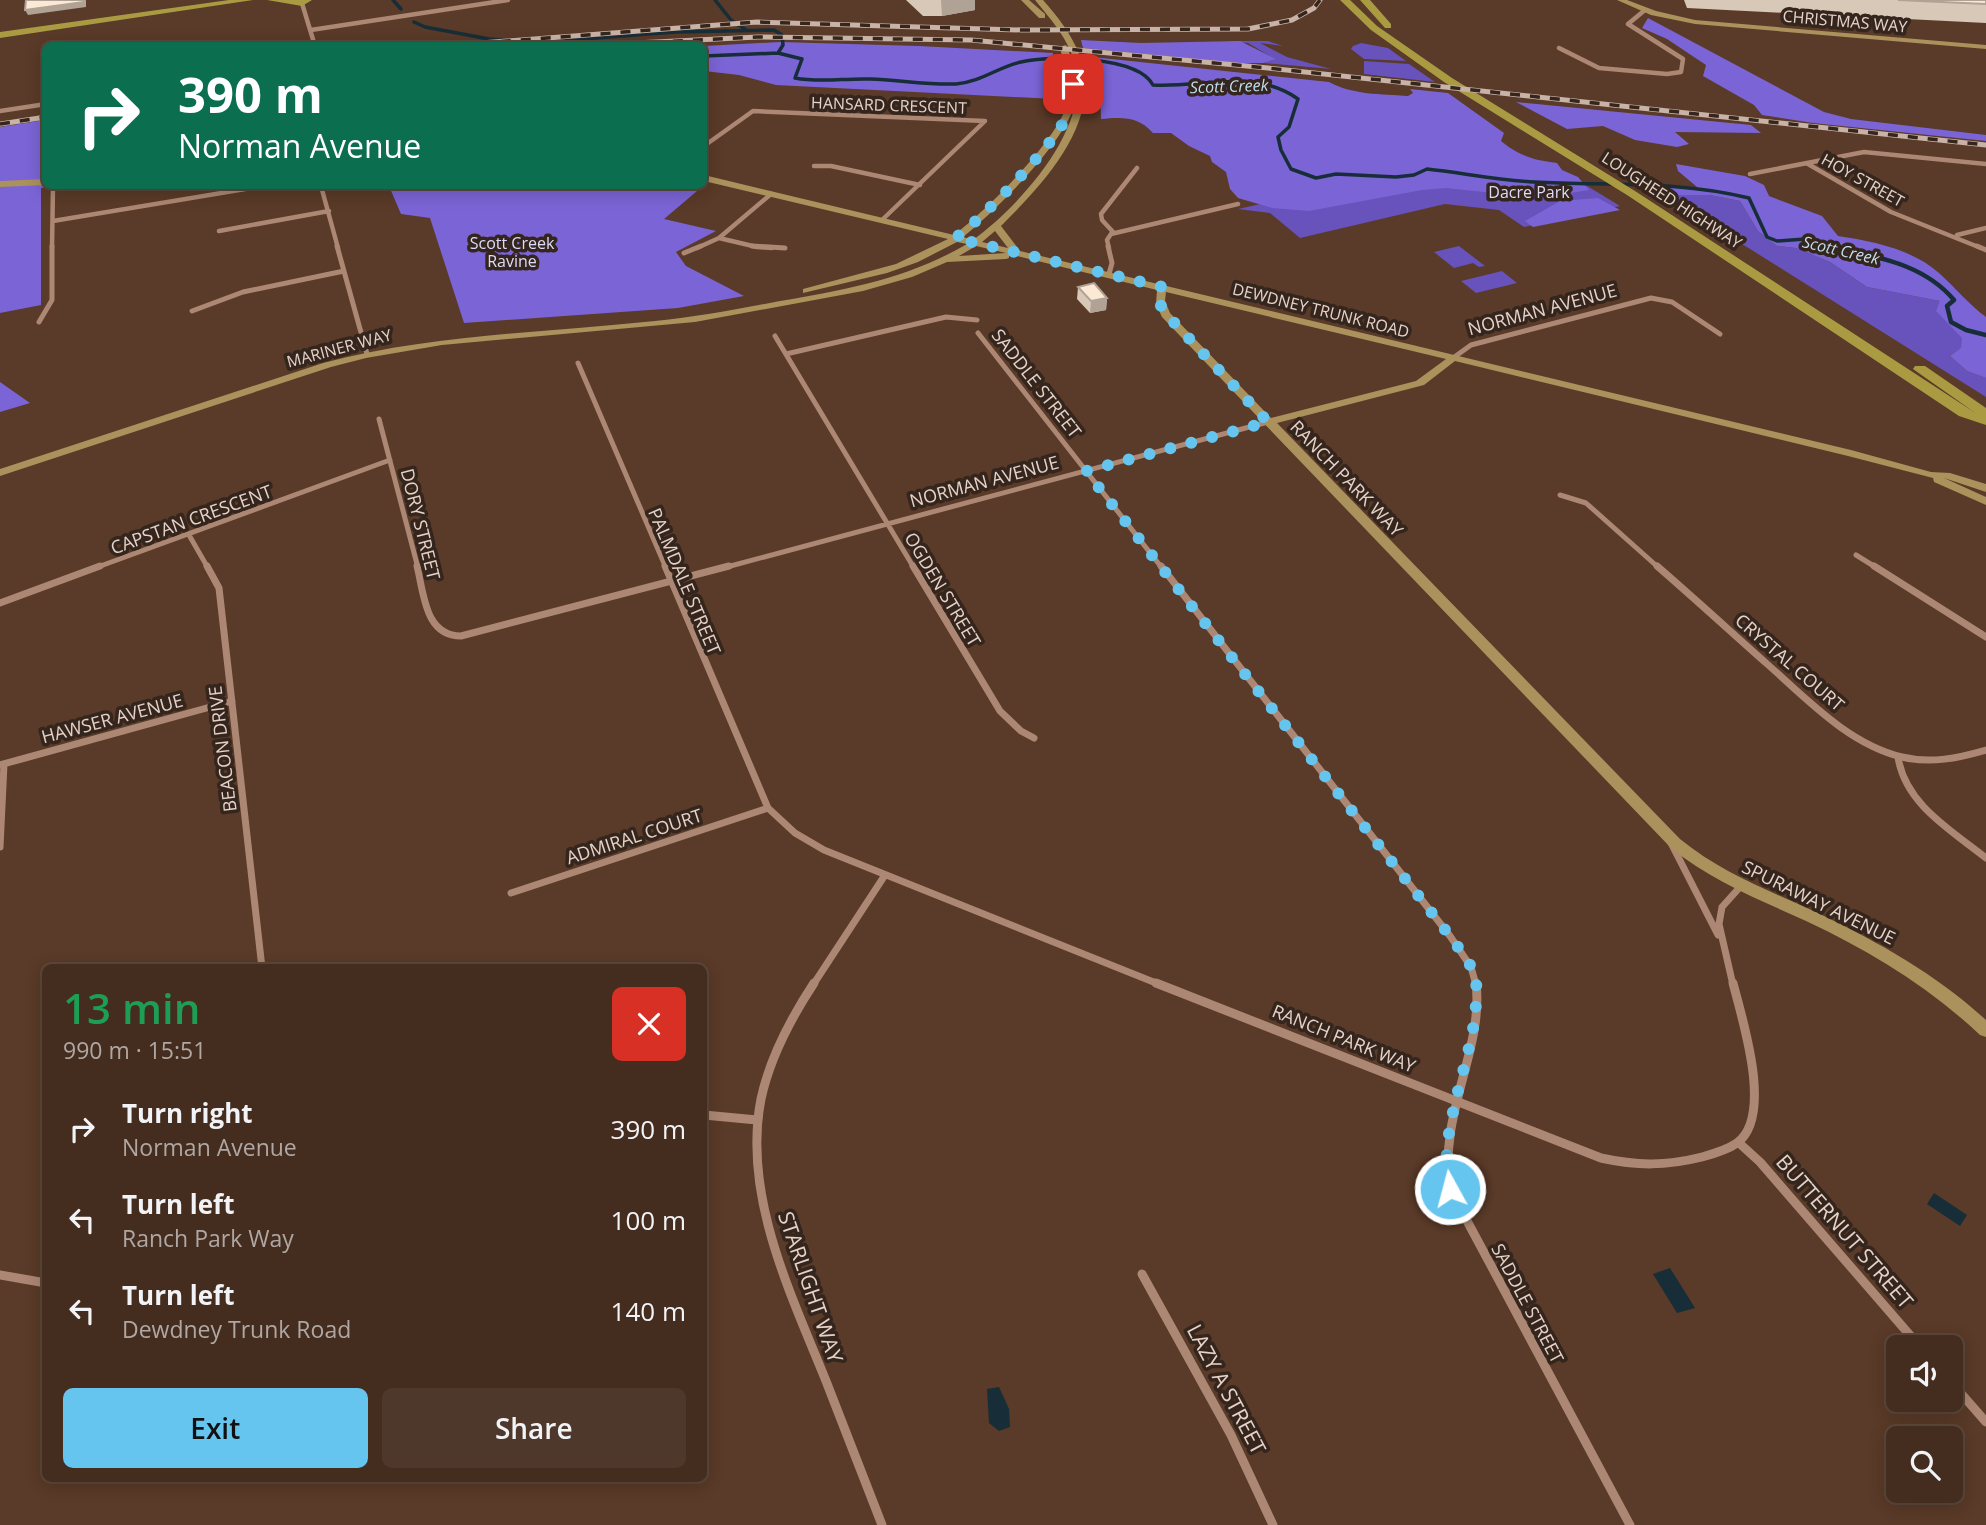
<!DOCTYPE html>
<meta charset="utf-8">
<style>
:root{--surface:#442c1e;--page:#4e382b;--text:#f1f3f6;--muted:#afa7a4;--line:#5c483c;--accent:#65c5ef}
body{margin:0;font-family:"Open Sans",sans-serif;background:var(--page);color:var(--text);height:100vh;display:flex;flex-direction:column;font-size:26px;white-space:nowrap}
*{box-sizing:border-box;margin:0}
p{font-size:23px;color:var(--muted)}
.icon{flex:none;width:38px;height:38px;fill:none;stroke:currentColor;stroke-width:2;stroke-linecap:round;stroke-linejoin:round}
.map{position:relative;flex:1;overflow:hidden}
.side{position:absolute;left:42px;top:964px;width:665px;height:518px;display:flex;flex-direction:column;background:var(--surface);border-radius:10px;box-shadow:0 4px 18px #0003,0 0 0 2px var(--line)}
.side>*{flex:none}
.top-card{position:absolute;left:42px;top:42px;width:665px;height:147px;border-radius:10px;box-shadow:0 4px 18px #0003,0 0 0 2px var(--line);background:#0b6e4f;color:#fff;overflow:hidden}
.controls{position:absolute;left:1886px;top:1335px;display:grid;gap:14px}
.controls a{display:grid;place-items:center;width:77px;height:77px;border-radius:10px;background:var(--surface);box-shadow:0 4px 18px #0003,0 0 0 2px var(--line);font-size:35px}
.pin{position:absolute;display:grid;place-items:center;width:60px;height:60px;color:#fff;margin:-30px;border-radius:14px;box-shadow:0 4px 10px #0006}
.me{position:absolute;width:77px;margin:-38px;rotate:353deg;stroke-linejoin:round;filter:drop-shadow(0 0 5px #0008)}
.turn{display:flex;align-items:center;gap:24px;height:147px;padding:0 21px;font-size:32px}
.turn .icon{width:91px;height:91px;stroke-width:2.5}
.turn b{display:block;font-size:49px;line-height:60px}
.round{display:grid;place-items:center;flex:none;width:74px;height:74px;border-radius:10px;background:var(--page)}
.headline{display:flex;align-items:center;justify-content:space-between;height:119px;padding:0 21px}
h1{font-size:42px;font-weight:600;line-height:52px;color:#1e9e55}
.action{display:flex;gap:14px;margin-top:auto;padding:14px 21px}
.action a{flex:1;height:80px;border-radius:10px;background:var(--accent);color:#111;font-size:28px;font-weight:600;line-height:80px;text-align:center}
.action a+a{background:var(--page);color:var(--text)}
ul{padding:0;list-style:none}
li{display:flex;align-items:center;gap:21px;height:91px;padding:0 21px}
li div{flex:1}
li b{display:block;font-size:26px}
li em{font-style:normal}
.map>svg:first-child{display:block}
.green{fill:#6852bc}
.forest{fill:#7b64d5}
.water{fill:#172d37}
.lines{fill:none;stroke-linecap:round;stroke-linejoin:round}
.stream-far1{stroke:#172d37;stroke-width:3.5}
.stream{stroke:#172d37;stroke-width:4.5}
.street-far3{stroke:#ac8773;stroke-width:4.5}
.street-far2{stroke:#ac8773;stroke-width:5}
.street-far1{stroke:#ac8773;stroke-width:7}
.street{stroke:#ac8773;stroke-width:9}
.secondary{fill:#ab915b;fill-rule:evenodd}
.primary{fill:#aa9b42;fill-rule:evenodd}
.rail-casing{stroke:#c9b2a6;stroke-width:5}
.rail{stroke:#34251d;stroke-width:3.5;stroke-dasharray:10;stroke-linecap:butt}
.wall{fill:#d8c8b7}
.shaded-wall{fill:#b0a395}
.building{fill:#fbe9d5;stroke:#b0a395;stroke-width:2}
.route{stroke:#65c5ef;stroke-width:12;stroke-dasharray:0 21.6}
.labels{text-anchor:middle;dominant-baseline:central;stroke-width:7;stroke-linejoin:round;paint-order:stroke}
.far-street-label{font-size:16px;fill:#e6d2c8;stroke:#34251d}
.far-water-label{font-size:16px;font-style:italic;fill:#c0dfee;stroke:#34251d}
.far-park-label{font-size:16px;fill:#dedbf8;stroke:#34251d}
.street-label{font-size:18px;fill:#e6d2c8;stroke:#34251d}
.near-street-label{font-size:21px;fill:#e6d2c8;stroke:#34251d}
</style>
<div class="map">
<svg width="1986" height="1525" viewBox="0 0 1986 1525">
<rect width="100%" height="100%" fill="#5a3a28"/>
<!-- green -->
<path class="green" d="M1227 41H1268L1283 46 1260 43 1287 57 1331 69 1263 63 1275 59 1248 43Z
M1361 43 1388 48 1406 61 1364 59 1351 49 1353 46Z
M1364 61 1409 64 1435 82 1364 74Z
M1510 148C1525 157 1537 159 1551 166 1575 178 1597 192 1620 206L1524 227 1499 210 1445 204 1300 238 1270 213 1238 209Z
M1664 195H1710L1740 201 1758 231 1777 246 1796 248 1830 262 1867 287 1940 301 1963 338 1962 348 1950 356 1967 371 1986 378V397Z
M1459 246 1485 266 1479 267 1473 263 1454 268 1434 252Z
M1502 271 1517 283 1476 293 1461 281Z"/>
<!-- forest -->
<path class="forest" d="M1648 18 1824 112 1851 119 1986 135V141L1813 123 1762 115 1754 105 1703 76 1706 65 1667 39 1642 28Z
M1081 40 1141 43 1240 41 1276 59 1263 63H1238L1083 48Z
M780 42 919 46 1053 53 1055 99 776 85 739 75 704 71V46Z
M1093 57 1329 82C1353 95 1381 94 1408 96L1413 93 1410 89 1448 93 1504 133 1501 141C1521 157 1532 160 1557 163L1562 170 1578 177 1589 190 1539 198 1446 188 1422 190 1309 211 1272 208 1238 198 1230 189 1226 172 1212 162 1210 156 1189 146 1171 133H1153C1138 116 1122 117 1101 119L1100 78Z
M1516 102 1751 125 1761 133 1675 132 1689 144 1677 147 1635 140 1603 126 1567 129Z
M45 120 46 186H56L41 188V305L0 313V127Z
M1676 164 1745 176 1764 185 1769 196 1822 216 1838 236C1872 241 1912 249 1939 273 1955 287 1968 304 1986 317V378L1967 371 1950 356 1961 348 1962 338 1936 311 1940 301 1867 287 1830 262 1796 248 1777 246 1758 231 1740 201 1710 195H1664L1650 186 1697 187 1678 171Z
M389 186H703L664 219 716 231 676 252 686 266 744 296 678 308 464 323 430 218 401 214Z
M1598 198 1620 210 1533 227 1525 221 1560 201Z
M0 382 30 403 0 412Z"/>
<!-- water -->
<path class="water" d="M1934 1193 1967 1215 1960 1226 1927 1204Z
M1670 1268 1695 1308 1677 1313 1653 1274Z
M999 1387 1009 1409 1010 1427 999 1431 989 1423 987 1389Z"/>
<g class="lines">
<!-- stream-far1 -->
<path class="stream-far1" d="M393 0 401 9
M715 0 731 20 745 29
M414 22 425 27 489 39 529 43 675 32 774 30 782 35 783 45 778 53
M704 56 778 53 802 59 795 78C820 83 845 78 870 79 899 80 927 85 956 84 981 82 998 67 1021 62 1051 55 1138 56 1153 85 1202 88 1255 68 1298 99L1289 127 1278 137 1281 150 1291 169 1316 178 1336 174 1396 177 1414 175 1427 169C1463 173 1498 180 1534 182 1607 186 1677 180 1749 198L1767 237 1777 241 1805 239 1838 248"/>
<!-- stream -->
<path class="stream" d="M1831 246C1875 257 1923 263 1954 300L1947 306 1951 322 1966 330 1986 335"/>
<!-- street-far3 -->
<path class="street-far3" d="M301 0 315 46
M311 30 508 0
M1559 48 1599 68 1667 74 1681 72 1683 59 1628 24 1645 10
M0 111 46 104
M704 146 753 111 985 121 882 220
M1808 164 1891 212 1981 248
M814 166H831L920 185
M1750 174 1864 152 1986 164
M321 186 338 248
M53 221 264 186
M219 231 329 211
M1114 233 1102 220 1101 214 1137 168
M1957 235 1986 228
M719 238 757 247 772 248
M52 248 53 186
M697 248 719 238 771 194
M1109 248 1107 240 1111 234 1238 204"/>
<!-- street-far2 -->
<path class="street-far2" d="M337 246 367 354
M752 246 785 248
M1108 246 1112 263 1109 274
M1977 246 1986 250
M684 253 701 246
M192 311 243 292 344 271
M39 322 52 300V246
M978 333 1162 568
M775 336 914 568
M786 354 946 317 977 320
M1453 358 1471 345 1651 298 1672 302 1720 334
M578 363 666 568
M379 419 418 568
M1560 495 1586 503 1659 568
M189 535 208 568
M1856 555 1877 568
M95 568 390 460
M723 568 1268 422"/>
<!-- street-far1 -->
<path class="street-far1" d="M207 566 219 588 262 968
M417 566C424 594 425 636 461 636L729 566
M665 566 768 808 795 833 824 850 1161 985
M913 566 1000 711 1021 731 1034 738
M1161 566 1450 936 1471 967 1476 985
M1657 566C1694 598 1730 631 1766 663 1806 698 1848 744 1902 757 1931 764 1958 758 1986 750
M1874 566 1986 637
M0 603 100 566
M1898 757C1905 804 1951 830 1986 858
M0 765 232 701
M1671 843 1718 935
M0 847 4 764
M511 893 768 808
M813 985 885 875
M1733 985 1719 924 1722 907 1740 887"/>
<!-- street -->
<path class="street" d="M814 983C791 1018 770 1057 761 1099 742 1195 791 1294 826 1381 845 1429 863 1477 882 1525
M1156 983 1601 1158C1637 1166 1666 1166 1702 1157 1713 1154 1727 1150 1737 1143 1774 1116 1742 1019 1733 983
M1476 983C1484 1050 1438 1114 1450 1189L1630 1525
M704 1115 757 1120
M1738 1142 1760 1162 1921 1348
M1142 1274 1231 1435 1273 1525
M0 1275 46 1283
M1951 1382 1986 1422"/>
<!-- secondary -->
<path class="secondary" d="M1021 0H1029L1045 14V18H1039Z
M1035 0H1043C1057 16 1071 33 1079 54 1105 120 1044 183 1001 226L1020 251 1851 450 1931 472 1950 473 1986 484V492L1944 478 1986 497V505L1934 482 1933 478 1848 456 1455 361 1424 385 1277 423 1680 839C1723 874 1771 891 1820 914 1880 943 1937 975 1986 1020V1037L1980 1035C1929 987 1870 951 1806 921 1758 899 1711 881 1670 847L1162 317 1156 304 1157 290 1009 254V258L1006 259 947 262 912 277 863 291 695 322 442 345 366 358 331 367 0 476V469L323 363C433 334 542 333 655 321 697 317 739 309 780 301 846 290 909 278 967 244L957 242 918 262 887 273 803 293V289L896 264 948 239 704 181V175L954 235C985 212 1051 146 1065 110 1073 90 1067 67 1059 47L1066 45C1075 64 1081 89 1073 109 1060 147 994 212 963 237L973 240C1018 207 1085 134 1077 74 1073 44 1053 22 1035 0ZM995 231 1008 248 982 242ZM976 246 1006 253 959 256ZM1166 292 1446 359 1416 381 1271 418 1170 313 1165 301Z
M1617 0H1627L1656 11 1695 20 1986 45V49L1695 24 1651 15Z
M46 179V185L0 187V181Z"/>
<!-- primary -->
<path class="primary" d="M229 0H253L0 38V32Z
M267 0H312L302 6Z
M1340 0H1350L1377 26 1452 78 1635 191 1974 412 1913 369 1915 366H1925L1986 408V425L1959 416 1627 195 1444 82 1371 30Z
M1360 0H1370L1391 24V28H1385Z"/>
<!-- rail casing -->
<g class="rail-casing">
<path id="rail" d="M441 46 757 22 1022 30 1248 29 1292 20 1314 8 1320 0
M573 46 758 37 971 40 1268 68 1986 145
M0 124 46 117"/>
</g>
<!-- rail -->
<use href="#rail" class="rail"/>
</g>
<!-- wall -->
<path class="wall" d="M906 0H975V10L942 16H923Z
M1684 0H1986V23L1687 8Z
M1078 287 1107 298 1106 310 1090 313 1077 299Z"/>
<!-- shaded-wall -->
<path class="shaded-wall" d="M84 0H86V7L28 15 25 10Z
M941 0H975V10L942 16Z
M1107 298 1106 310 1090 313 1091 301Z"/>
<!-- building -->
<path class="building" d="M26 0H84V2L25 10Z
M1898 0H1986V4Z
M1094 283 1107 298 1091 301 1078 287Z"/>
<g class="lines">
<!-- route -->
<path class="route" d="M1073 84C1072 97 1070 110 1064 121 1050 149 981 220 955 238L1163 287C1159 299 1158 304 1166 314L1268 422 1086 471 1450 936C1459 949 1471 962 1475 977 1478 990 1476 1003 1475 1015 1469 1068 1436 1139 1450 1189"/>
</g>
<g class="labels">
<!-- far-street labels -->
<g class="far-street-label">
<text transform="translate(1845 21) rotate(5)">CHRISTMAS WAY</text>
<text transform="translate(889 105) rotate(2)">HANSARD CRESCENT</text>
<text transform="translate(1863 180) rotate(29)">HOY STREET</text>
<text transform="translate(1672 200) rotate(33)">LOUGHEED HIGHWAY</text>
<text transform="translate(1321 310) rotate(14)">DEWDNEY TRUNK ROAD</text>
<text transform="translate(339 348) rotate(-15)">MARINER WAY</text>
</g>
<!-- far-water labels -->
<g class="far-water-label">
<text transform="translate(1229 86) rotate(-2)">Scott Creek</text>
<text transform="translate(1841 250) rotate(13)">Scott Creek</text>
</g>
<!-- far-park labels -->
<g class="far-park-label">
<text x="1529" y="192">Dacre Park</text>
<text x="512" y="243">Scott Creek<tspan x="512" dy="18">Ravine</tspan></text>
</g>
<!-- street labels -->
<g class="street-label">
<text transform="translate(1542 309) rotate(-15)">NORMAN AVENUE</text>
<text transform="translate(1037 383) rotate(52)">SADDLE STREET</text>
<text transform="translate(1347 478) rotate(46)">RANCH PARK WAY</text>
<text transform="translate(984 481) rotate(-15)">NORMAN AVENUE</text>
<text transform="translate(191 519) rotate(-20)">CAPSTAN CRESCENT</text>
<text transform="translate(421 524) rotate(76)">DORY STREET</text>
<text transform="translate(685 581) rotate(67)">PALMDALE STREET</text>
<text transform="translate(943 589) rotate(59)">OGDEN STREET</text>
<text transform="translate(1790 662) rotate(41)">CRYSTAL COURT</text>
<text transform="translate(112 718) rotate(-15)">HAWSER AVENUE</text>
<text transform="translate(222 749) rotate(-97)">BEACON DRIVE</text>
<text transform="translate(634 836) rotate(-18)">ADMIRAL COURT</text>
<text transform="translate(1819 902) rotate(26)">SPURAWAY AVENUE</text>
<text transform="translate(1344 1038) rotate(22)">RANCH PARK WAY</text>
<text transform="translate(1528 1303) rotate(62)">SADDLE STREET</text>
</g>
<!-- near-street labels -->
<g class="near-street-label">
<text transform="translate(1845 1231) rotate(49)">BUTTERNUT STREET</text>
<text transform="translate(811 1287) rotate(71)">STARLIGHT WAY</text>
<text transform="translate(1227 1389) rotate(62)">LAZY A STREET</text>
</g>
</g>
</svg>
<div class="controls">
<a><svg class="icon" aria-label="sound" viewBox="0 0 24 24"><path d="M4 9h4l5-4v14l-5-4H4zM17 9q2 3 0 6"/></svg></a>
<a><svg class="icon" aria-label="search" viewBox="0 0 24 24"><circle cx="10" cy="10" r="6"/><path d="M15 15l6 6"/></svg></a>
</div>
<div class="pin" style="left:1073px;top:84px;background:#d93025"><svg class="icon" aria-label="arrive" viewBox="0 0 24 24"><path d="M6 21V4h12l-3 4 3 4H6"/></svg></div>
<svg class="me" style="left:1450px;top:1189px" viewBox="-20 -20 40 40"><circle r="17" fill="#65c5ef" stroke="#fff" stroke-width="3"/><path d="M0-11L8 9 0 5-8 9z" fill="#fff"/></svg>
<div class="top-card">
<div class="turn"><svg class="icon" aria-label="right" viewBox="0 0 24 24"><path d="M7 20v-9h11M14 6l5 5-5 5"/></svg><div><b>390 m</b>Norman Avenue</div></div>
</div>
<section class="side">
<div class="headline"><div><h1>13 min</h1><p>990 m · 15:51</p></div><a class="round" style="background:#d93025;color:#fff"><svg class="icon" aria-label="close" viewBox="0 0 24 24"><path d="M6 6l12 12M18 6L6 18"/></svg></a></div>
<ul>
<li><svg class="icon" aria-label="right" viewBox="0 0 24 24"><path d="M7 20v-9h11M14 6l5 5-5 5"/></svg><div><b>Turn right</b><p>Norman Avenue</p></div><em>390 m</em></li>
<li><svg class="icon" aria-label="left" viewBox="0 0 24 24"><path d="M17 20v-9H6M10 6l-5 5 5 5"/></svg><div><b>Turn left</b><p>Ranch Park Way</p></div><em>100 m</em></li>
<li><svg class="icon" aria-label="left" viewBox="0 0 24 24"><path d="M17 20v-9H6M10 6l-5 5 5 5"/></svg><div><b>Turn left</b><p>Dewdney Trunk Road</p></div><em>140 m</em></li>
</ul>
<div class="action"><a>Exit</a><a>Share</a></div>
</section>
</div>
